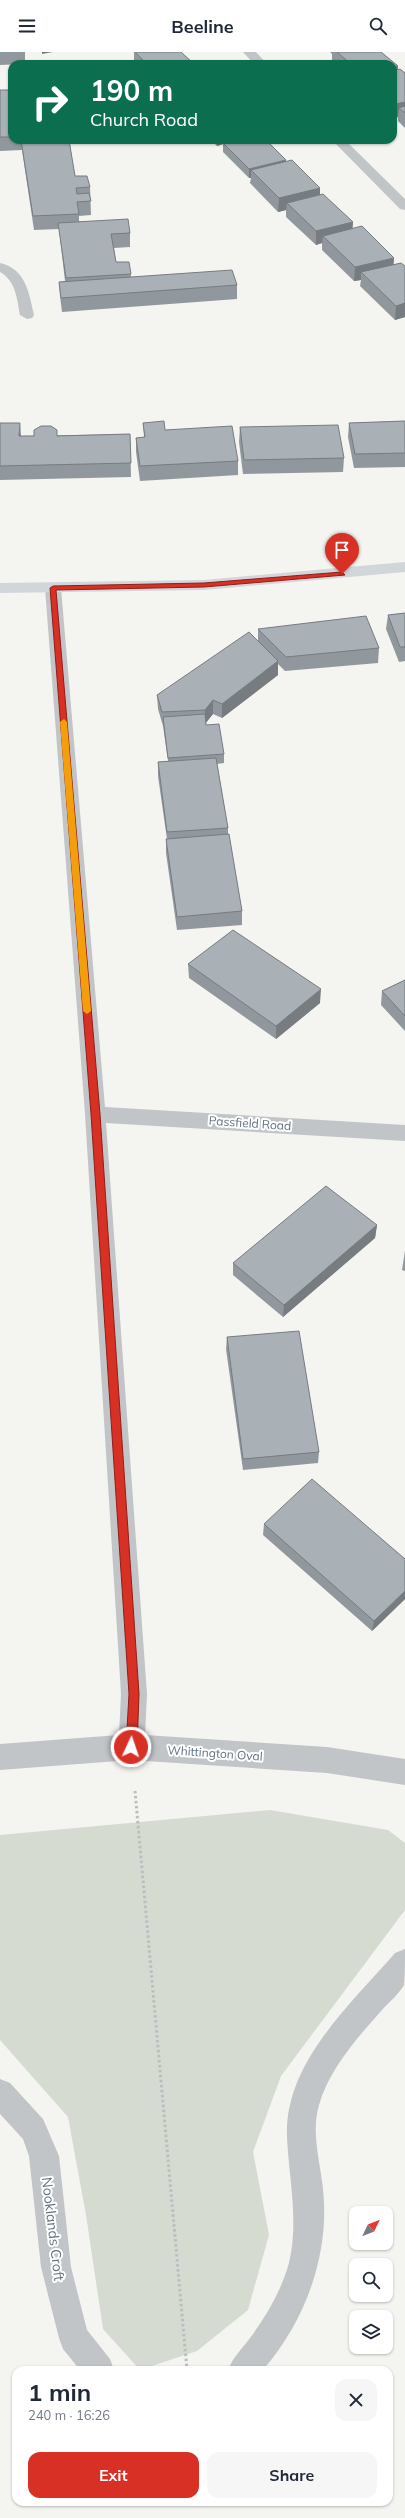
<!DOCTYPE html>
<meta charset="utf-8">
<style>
:root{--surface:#fff;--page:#f6f6f7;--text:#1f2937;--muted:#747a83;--accent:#d93025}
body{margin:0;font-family:Mulish,sans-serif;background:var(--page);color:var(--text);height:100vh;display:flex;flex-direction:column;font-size:15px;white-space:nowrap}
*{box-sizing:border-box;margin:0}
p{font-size:13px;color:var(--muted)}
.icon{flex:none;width:22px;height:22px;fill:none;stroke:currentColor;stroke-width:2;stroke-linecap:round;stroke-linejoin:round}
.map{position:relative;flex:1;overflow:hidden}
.details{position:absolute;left:12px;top:2314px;width:381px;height:140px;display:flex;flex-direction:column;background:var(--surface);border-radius:12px;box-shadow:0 1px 3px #0004}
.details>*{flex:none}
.top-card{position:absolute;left:8px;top:8px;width:389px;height:84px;border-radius:12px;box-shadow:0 1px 3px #0004;background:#0b6e4f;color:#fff;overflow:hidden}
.needle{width:26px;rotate:47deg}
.buttons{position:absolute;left:349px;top:2154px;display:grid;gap:8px}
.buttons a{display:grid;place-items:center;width:44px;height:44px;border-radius:8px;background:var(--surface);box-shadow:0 1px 3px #0004;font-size:20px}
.pin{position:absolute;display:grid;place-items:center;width:34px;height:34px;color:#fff;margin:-41px -17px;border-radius:50% 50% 50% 0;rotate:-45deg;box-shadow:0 0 4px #0007}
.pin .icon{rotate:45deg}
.me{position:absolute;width:44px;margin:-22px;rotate:3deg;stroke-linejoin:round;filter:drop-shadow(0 0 3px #0008)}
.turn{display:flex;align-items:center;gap:14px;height:84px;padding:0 16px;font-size:18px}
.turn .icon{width:52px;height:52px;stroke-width:2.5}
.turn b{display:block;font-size:28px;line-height:34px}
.round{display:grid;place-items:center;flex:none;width:42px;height:42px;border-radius:12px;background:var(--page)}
.headline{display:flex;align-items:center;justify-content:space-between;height:68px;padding:0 16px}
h1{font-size:24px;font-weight:700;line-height:30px}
.primary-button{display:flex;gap:8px;margin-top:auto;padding:8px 16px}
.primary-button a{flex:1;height:46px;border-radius:12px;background:var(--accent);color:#fff;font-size:16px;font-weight:700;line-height:46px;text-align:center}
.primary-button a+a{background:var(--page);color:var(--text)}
header{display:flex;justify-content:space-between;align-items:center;height:52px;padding:0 16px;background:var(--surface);font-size:18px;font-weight:700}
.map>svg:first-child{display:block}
.green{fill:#d5dbd1}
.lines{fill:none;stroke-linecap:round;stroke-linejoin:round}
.path{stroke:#bbbdbf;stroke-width:3;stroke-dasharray:2.5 2.5;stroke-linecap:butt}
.lane{fill:#c1c5c8;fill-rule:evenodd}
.street{fill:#c1c5c8;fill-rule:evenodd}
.secondary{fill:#d1d6da;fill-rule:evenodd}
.wall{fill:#91989d}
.shaded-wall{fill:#767c80}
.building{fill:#a9b1b7;stroke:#767c80}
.route{fill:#d93025;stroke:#8d1f18}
.slow{fill:#f59e0b}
.labels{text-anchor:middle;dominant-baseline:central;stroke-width:4;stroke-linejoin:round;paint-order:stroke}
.street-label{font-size:12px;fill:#627382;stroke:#fff}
.near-street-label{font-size:14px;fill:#627382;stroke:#fff}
</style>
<header><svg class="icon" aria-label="menu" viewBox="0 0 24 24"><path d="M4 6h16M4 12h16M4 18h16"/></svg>Beeline<svg class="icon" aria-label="search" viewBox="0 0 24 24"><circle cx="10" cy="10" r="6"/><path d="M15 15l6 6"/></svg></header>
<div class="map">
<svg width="405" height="2466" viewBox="0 0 405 2466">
<rect width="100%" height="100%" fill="#f4f4f0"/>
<!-- green -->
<path class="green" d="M270 1758 388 1778 405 1791V1858L281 2024 253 2100 269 2183 248 2258 197 2299 140 2318 103 2277 86 2163 68 2065 0 1988V1783Z"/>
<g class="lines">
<!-- path -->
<path class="path" d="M135 1739 187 2318"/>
<!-- lane -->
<path class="lane" d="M0 211C26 217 29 241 34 263L32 266 27 267 20 263C17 247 16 229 0 220Z"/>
<!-- street -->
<path class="street" d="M243 0H256L267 12H254Z
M332 88H345L405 147V158L400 157Z
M53 531 61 536 105 1055 405 1073V1089L106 1071 147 1642 145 1683 327 1695 405 1707V1733L327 1721 131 1708 0 1718V1692L119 1683 121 1642 85 1062 45 536Z
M405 1897C405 1906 405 1926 404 1933 399 1942 389 1950 382 1958 358 1985 329 2017 319 2053 311 2080 320 2109 323 2137 330 2202 306 2268 263 2318H228C233 2305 242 2297 250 2286 267 2263 281 2239 289 2211 299 2168 289 2128 287 2085 284 2011 351 1952 395 1901Z
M0 2027 10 2031 43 2067 59 2104 71 2215 87 2278 110 2307 114 2318H80L63 2297 59 2286 41 2215 29 2104 23 2087 0 2062Z"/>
<!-- secondary -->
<path class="secondary" d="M405 510V520L204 538 0 541V531L204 528Z"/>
</g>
<!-- wall -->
<path class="wall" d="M0 0H25V12L0 13Z
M134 0H181L194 12H134Z
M330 0H381L398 14V18L400 17 405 21V76L398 69V65L394 66 393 65V12H335L332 9V2Z
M0 38H12V88H69L75 124 90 135 91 163 79 164V169L130 181V195L114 196 116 210 131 222V225L237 233V247L62 260 60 244 59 230 65 229 59 177 34 178 22 98 0 99Z
M211 88H266L286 108V110L320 143 353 170 352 177 394 206 393 212 405 214V265L395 268 360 234 361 228 354 229 322 198V191L316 193 286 165V158L278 160 250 131 251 126H249L223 100V92L217 94Z
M405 369V415L354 416 348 385 349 371Z
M0 371 21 384 130 382 131 425 0 428Z
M143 371 165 378 238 409V423L140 429 136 400V386L144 385Z
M240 375 344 406 343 420 243 422 239 390Z
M405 561V609L399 610 386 577 388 563Z
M258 577 379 596 378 611 285 619 278 612V623L222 666 213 662 206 670V673L224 702V711L217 712 228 776V783L242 859V873L177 878 166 801V787H167L158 724V710L168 709 163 674 158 657 157 643 258 588Z
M188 912 320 951 276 987 189 926Z
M405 928V979L381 953 382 939Z
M377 1173 375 1186 283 1265 233 1223V1211Z
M405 1199V1219L402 1218Z
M227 1285 319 1400 318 1411 243 1418 226 1297Z
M264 1472 405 1507V1547L372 1579 263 1483Z"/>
<!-- shaded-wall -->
<path class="shaded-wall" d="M42 0H53L42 2Z
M398 14 397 28 393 29V15Z
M405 50V61L399 56 398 65 394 66 395 52Z
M217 88H243L223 91V92L217 94Z
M286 108V118H251V126H249V117Z
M320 136V150L287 151 286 158 278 160 279 146Z
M353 170 352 184H323L322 191 316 193V179Z
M394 206 393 220H361V228L354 229 355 215Z
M405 251V265L395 268 396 254Z
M20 371 21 385 19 384Z
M278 609V623L222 666V652Z
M213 648V662L205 672V658Z
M321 937 320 951 276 987V974Z
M377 1173 375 1186 283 1265 284 1253Z
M405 1539V1547L372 1579 374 1569Z"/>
<!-- building -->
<path class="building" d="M135 0H181L194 12H147Z
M337 0H381L398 14 393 15V12H351Z
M400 17 405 21V50L395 52 393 50V19Z
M0 38H12V85H0Z
M405 54V61L399 56Z
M21 88H69L75 124H87L90 135 76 136 77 142 89 141 91 149 77 150 79 162 33 164Z
M235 88H266L286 108 249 117 223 91Z
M292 108 320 136 279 146 251 118Z
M323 142 353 170 316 179 287 151Z
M128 167 130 181 111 182 116 210H129L131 222 66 226 58 171Z
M362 174 394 206 355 215 323 184Z
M401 211 405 214V251L396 254 361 220Z
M232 218 237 233 61 246 59 230Z
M164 369 165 378 232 374 238 409 140 414 136 386 145 385 143 371Z
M405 369V401L355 402 349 371Z
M0 371H20L19 384H34V378L41 374H51L57 378V384L130 382 131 411 0 414Z
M338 373 344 406 244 408 240 375Z
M405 561V595H400L388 563Z
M366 564 379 596 286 605 258 577Z
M249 580 278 609 222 652 213 648 205 658 162 660 157 643Z
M205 662 206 673 219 672 224 702 168 706 163 665Z
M216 706 228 776 167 780 158 710Z
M229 782 242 859 177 865 166 787Z
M233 878 321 937 276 974 188 912Z
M405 928V964L382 939Z
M326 1134 377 1173 284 1253 233 1211Z
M299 1279 319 1400 243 1407 227 1285Z
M312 1427 405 1507V1539L374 1569 264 1472Z"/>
<!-- route -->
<path class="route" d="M342 520 345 523 204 535 56 538 100 1062 139 1642 137 1695 131 1700 126 1695 129 1642 91 1062 50 536 53 534 204 531Z"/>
<!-- slow -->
<path class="slow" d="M64 667 67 670 91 959 87 962 83 959 60 670Z"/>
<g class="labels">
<!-- street labels -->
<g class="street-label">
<text transform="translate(250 1071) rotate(4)">Passfield Road</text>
<text transform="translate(215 1701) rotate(4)">Whittington Oval</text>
</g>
<!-- near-street labels -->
<g class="near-street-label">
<text transform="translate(53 2177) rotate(83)">Nooklands Croft</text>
</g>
</g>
</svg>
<div class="buttons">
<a><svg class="needle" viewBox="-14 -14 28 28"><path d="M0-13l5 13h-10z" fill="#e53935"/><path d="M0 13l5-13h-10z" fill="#747a83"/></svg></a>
<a><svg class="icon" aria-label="search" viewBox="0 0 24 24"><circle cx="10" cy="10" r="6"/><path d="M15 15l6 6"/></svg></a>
<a><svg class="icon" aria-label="layers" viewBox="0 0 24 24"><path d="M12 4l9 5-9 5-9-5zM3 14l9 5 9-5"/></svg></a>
</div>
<div class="pin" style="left:342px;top:522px;background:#d93025"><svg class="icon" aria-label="arrive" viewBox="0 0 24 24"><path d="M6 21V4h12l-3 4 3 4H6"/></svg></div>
<svg class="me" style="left:131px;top:1695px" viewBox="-20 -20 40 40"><circle r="17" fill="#d93025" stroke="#fff" stroke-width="3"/><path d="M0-11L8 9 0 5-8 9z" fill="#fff"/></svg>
<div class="top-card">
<div class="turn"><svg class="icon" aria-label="right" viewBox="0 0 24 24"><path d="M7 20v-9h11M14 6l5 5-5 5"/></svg><div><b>190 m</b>Church Road</div></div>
</div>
<section class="details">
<div class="headline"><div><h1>1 min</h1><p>240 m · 16:26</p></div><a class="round"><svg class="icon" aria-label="close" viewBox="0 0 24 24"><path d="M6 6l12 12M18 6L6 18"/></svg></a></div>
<div class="primary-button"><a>Exit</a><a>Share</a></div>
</section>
</div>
